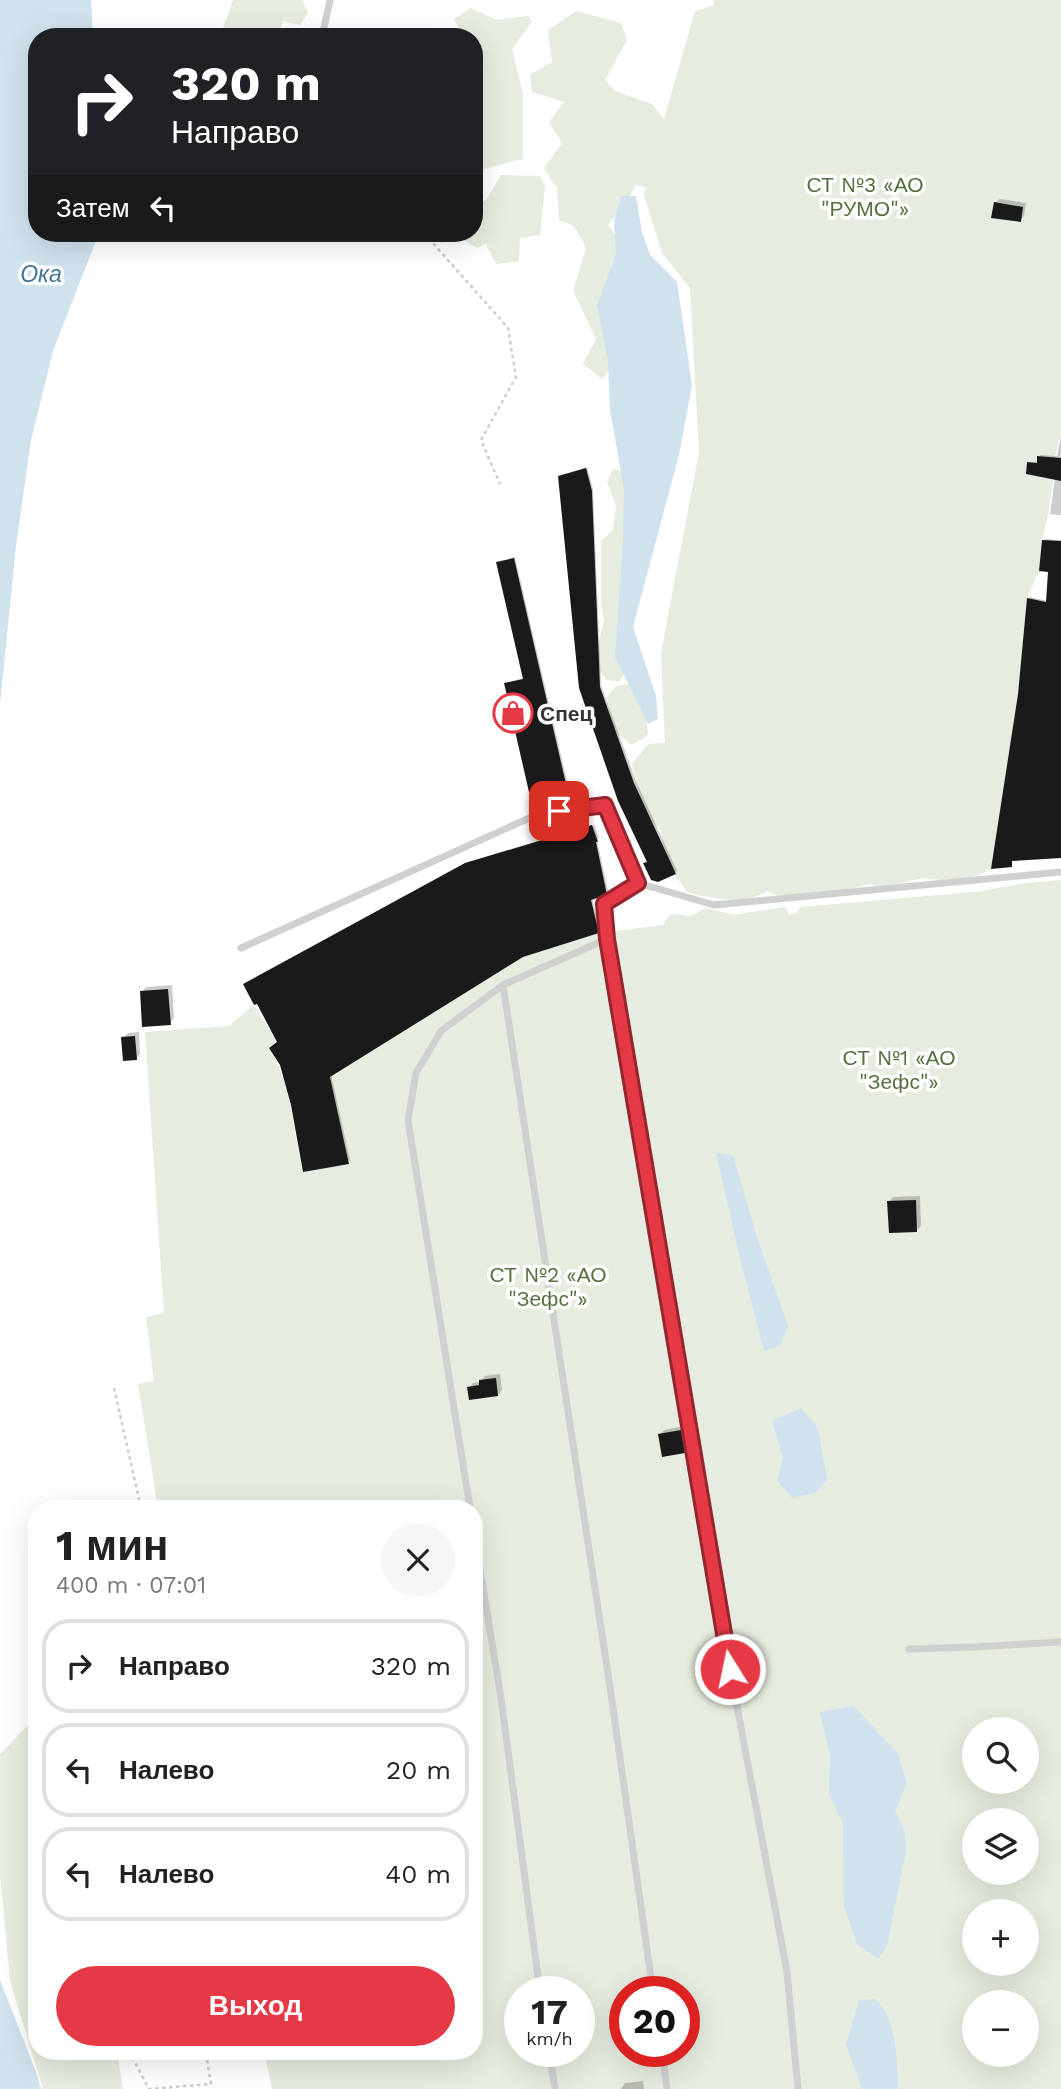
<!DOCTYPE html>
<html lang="ru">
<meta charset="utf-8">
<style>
:root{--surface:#fff;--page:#f6f6f6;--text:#222;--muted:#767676;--line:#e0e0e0;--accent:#e63946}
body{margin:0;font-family:"Work Sans",sans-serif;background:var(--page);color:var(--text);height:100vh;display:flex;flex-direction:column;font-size:26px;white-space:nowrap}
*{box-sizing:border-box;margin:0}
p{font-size:23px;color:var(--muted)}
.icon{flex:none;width:38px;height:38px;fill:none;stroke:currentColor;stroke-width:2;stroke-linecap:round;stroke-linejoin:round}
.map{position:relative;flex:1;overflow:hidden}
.panel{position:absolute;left:28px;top:1500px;width:455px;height:560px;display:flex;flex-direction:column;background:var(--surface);border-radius:28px;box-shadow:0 7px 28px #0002}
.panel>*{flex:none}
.hud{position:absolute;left:28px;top:28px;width:455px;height:214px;border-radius:28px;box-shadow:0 7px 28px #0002;background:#202124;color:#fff;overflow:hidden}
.buttons{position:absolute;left:962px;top:1717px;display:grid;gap:14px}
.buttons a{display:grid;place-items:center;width:77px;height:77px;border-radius:50%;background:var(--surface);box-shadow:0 7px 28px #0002;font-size:35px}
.speed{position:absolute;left:504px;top:1976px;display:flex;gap:14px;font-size:35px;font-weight:700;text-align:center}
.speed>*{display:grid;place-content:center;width:91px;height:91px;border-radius:50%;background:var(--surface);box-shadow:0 7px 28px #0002;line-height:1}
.speed small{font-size:18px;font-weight:400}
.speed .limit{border:10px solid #d22;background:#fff;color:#111}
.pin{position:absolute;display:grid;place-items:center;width:60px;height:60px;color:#fff;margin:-30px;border-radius:14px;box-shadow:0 4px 10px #0006}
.me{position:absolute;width:77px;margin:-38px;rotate:350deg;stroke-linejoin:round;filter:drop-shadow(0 0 5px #0008)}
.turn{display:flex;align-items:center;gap:24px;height:147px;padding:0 28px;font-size:32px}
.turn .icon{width:91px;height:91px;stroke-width:2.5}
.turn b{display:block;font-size:49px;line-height:60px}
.then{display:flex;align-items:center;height:66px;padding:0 28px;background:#0003;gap:14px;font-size:26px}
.round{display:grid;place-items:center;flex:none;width:74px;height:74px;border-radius:37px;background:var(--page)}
.summary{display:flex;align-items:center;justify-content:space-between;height:119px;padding:0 28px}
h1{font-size:42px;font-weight:700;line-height:52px}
.button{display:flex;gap:14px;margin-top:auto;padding:14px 28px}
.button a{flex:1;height:80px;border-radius:42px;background:var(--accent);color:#fff;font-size:28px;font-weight:700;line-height:80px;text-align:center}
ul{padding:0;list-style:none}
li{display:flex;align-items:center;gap:21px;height:94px;margin:0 14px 10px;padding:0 14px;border:4px solid var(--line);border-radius:28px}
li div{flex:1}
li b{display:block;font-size:26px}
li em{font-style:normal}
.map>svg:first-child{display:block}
.green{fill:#e6ecdf;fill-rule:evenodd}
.water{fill:#cfe2ee}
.shadow{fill:#0003}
.building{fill:#1a1a1a}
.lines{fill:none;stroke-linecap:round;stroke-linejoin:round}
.path{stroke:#cdcdcd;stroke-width:2.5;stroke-dasharray:3.5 3.5;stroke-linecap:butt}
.service{stroke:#d0d0d0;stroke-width:7}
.route-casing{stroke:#96252e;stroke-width:18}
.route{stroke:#e63946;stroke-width:12}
.labels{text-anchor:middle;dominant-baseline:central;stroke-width:7;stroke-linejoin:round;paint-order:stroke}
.park-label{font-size:21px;fill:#56703f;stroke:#fff}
.poi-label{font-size:21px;font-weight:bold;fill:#333;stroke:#fff;text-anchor:start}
.water-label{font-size:23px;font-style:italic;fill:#3f7597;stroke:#fff}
</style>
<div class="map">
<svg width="1061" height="2089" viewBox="0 0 1061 2089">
<rect width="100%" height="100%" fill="#fff"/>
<!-- green -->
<path class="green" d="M233 0H302L308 13 300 25 283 21 279 33 285 37H225L222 31Z
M714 0H1061V433L1055 457 1037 456V463H1027L1026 474 1053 480 1048 515 1042 540 1039 571 1027 598 1018 694 999 817 1003 821 995 845 991 869H987L984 873 954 882 924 878 882 887 868 884 844 891 777 896 767 891C742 906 715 898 688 893L665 861 661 830 645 816 632 764 648 744 665 743 661 653 699 452 690 288 662 253 644 195 646 187 636 185 625 203 608 225 623 245 616 363 602 379 583 364 596 339 573 291 586 248 574 226 559 220 557 188 544 168 562 143 549 122 564 102 532 92 530 75 552 62 548 30 576 11 621 23 627 40 605 80 615 91 652 104 664 119 695 11 713 6Z
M471 8 497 20 528 16 532 22 512 49 523 94V159L484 169 480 184 474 186V37H464L454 19Z
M501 175 540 176 545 186 540 235 520 238 519 261 496 264 486 244 477 248 462 239 441 243 433 233H474V205L486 200Z
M613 469 627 472 630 666 619 682 607 680 594 664 604 620 601 605V541L613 530 616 506 607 481Z
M629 684 645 707 648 735 632 745 613 730 607 697 616 686Z
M1061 880V2089H272L264 2051H474V1508H158L138 1384 154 1381 146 1317 164 1313 145 1032 229 1026 254 1005 277 1042 269 1048C293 1086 292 1130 303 1172L349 1163 330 1077 523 957 599 933 663 925 670 914 691 916 706 908 734 915 785 907 789 914H796L800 907 974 892 1027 883ZM975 1729H1027V1782H975ZM975 1820H1027V1872H975ZM975 1911H1027V1964H975ZM520 1992H579V2051H520ZM625 1992H684V2051H625ZM975 2002H1027V2054H975Z
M37 1716V2051H117L123 2089H43L10 1981 0 1876V1754Z"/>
<!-- water -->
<path class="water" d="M0 0H91L93 37H37V233H99L53 351 31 440 16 546 0 704Z
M621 196H636L642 232 650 255 677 282 692 385 679 455 633 627 656 696 658 719 648 724 615 657 623 541 624 490 610 410 608 361 597 305 616 254 614 221Z
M716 1153 733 1155 756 1234 788 1326 780 1346 764 1351 739 1254Z
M801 1408 818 1428 827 1479 816 1493 792 1498 777 1481 783 1458 772 1421Z
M854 1706 898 1754 907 1784 895 1811 904 1829 906 1851 887 1946 878 1959 857 1944 844 1906 843 1823 829 1794 830 1756 820 1712Z
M0 1980 36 2072 41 2089H0Z
M875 1999C897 2019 897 2060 898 2089H862L846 2045 859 2000Z"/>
<!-- shadow -->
<path class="shadow" d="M1000 199 1026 203 1024 216 1020 220 995 203Z
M1061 435V515L1050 514 1055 478 1028 463 1038 462 1040 455 1057 456Z
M587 467 593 489 601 685 636 781 677 871 658 880 620 800 560 477Z
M1045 539 1061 540V856L1013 859 1011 865 1020 694 1029 599 1030 597 1048 601 1049 570 1043 540Z
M515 557 567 781 565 782 506 683 524 678 497 563Z
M594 825 599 838 597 840 608 891 592 898 600 929 522 956 331 1074 350 1160 348 1162 246 983 468 862Z
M172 985 174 1018 170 1023 142 992 146 987Z
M139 1032 140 1054 136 1059 123 1038 128 1033Z
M920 1196 921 1226 917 1230 889 1202 893 1197Z
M500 1374 502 1390 498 1395 469 1388 473 1383 481 1382 485 1376Z
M685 1426 689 1447 684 1451 660 1434 664 1430Z
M643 2081 644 2089H621L625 2083Z"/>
<!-- building -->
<path class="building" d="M994 202 1023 207 1021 222 991 218Z
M1037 456 1061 458V481L1026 474 1027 462 1037 463Z
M586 468 592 491 600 687 634 783 676 874 658 882 651 880 643 863 647 862 618 801 579 688 558 476Z
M1042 540 1061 541V858L1012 861V867L991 869 1018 694 1027 598 1046 602 1048 572 1039 571Z
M514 558 566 784 529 792 504 683 523 679 496 562Z
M592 825 598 842H596L607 895 591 900 599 933 523 957 330 1077 349 1164 303 1172 291 1105 280 1065 269 1048 277 1042 257 1004 254 1005 243 984 465 863Z
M168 989 171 1025 142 1027 140 991Z
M135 1036 137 1060 123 1061 121 1037Z
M916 1200 917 1232 889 1233 887 1201Z
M496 1378 498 1396 469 1400 467 1387 479 1385V1380Z
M681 1430 685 1453 662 1457 658 1434Z"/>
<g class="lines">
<!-- path -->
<path class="path" d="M424 233 508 328 516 377 481 440 500 484
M114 1388 141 1508
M129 2051 149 2089 211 2084 206 2053"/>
<!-- service -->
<path class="service" d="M322 37 330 0
M638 883 604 904 607 939 730 1669 787 1972 798 2089
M607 939 503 985 610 1687 653 1992
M241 948 536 815 605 805 638 883 714 905 1061 872
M470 1508 408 1120 416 1073 441 1031 503 985
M474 1532 501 1698 540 1992
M909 1649 974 1647 1061 1642
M549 2051 555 2089
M662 2051 667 2089"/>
</g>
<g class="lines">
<!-- route casing -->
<g class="route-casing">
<path id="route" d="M559 811 605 805 638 883 604 904 607 939 730 1669"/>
</g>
<!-- route -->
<use href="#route" class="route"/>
</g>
<!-- icons -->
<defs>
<g id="shop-ring" transform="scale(2.0125)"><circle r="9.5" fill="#fff" stroke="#e63946" stroke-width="1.5"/><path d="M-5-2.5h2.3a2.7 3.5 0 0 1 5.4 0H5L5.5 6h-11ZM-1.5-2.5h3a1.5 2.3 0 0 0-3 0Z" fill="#e63946"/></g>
</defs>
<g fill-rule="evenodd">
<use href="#shop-ring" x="513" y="713"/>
</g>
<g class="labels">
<!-- park labels -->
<g class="park-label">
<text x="865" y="184">СТ №3 «АО<tspan x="865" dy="24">"РУМО"»</tspan></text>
<text x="899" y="1057">СТ №1 «АО<tspan x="899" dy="24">"Зефс"»</tspan></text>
<text x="548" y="1274">СТ №2 «АО<tspan x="548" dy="24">"Зефс"»</tspan></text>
</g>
<!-- poi labels -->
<g class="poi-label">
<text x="540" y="713">Спец</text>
</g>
<!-- water labels -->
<g class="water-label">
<text x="41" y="274">Ока</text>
</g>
</g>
</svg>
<div class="buttons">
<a><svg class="icon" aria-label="search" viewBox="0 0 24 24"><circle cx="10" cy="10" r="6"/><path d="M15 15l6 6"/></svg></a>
<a><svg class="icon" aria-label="layers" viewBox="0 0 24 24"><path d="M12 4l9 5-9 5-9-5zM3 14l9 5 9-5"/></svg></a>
<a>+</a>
<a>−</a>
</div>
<div class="speed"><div>17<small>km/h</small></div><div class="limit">20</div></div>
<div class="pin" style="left:559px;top:811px;background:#d93025"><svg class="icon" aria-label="arrive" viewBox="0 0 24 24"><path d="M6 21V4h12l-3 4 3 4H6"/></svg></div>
<svg class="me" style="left:730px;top:1669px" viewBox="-20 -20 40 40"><circle r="17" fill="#e63946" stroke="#fff" stroke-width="3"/><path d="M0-11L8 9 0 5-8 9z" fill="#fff"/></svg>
<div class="hud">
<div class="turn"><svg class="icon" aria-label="right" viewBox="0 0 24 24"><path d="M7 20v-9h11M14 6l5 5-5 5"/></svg><div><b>320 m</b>Направо</div></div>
<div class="then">Затем<svg class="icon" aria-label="left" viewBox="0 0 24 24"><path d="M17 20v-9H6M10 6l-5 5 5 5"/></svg></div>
</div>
<section class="panel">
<div class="summary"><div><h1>1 мин</h1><p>400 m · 07:01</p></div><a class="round"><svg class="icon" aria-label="close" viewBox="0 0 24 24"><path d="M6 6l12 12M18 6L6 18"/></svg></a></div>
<ul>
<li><svg class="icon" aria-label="right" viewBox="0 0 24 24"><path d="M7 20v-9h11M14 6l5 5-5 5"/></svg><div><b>Направо</b></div><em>320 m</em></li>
<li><svg class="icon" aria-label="left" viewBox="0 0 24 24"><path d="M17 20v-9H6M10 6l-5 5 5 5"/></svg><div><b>Налево</b></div><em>20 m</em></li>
<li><svg class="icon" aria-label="left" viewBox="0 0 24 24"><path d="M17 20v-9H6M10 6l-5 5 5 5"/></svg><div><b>Налево</b></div><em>40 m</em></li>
</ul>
<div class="button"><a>Выход</a></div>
</section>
</div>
